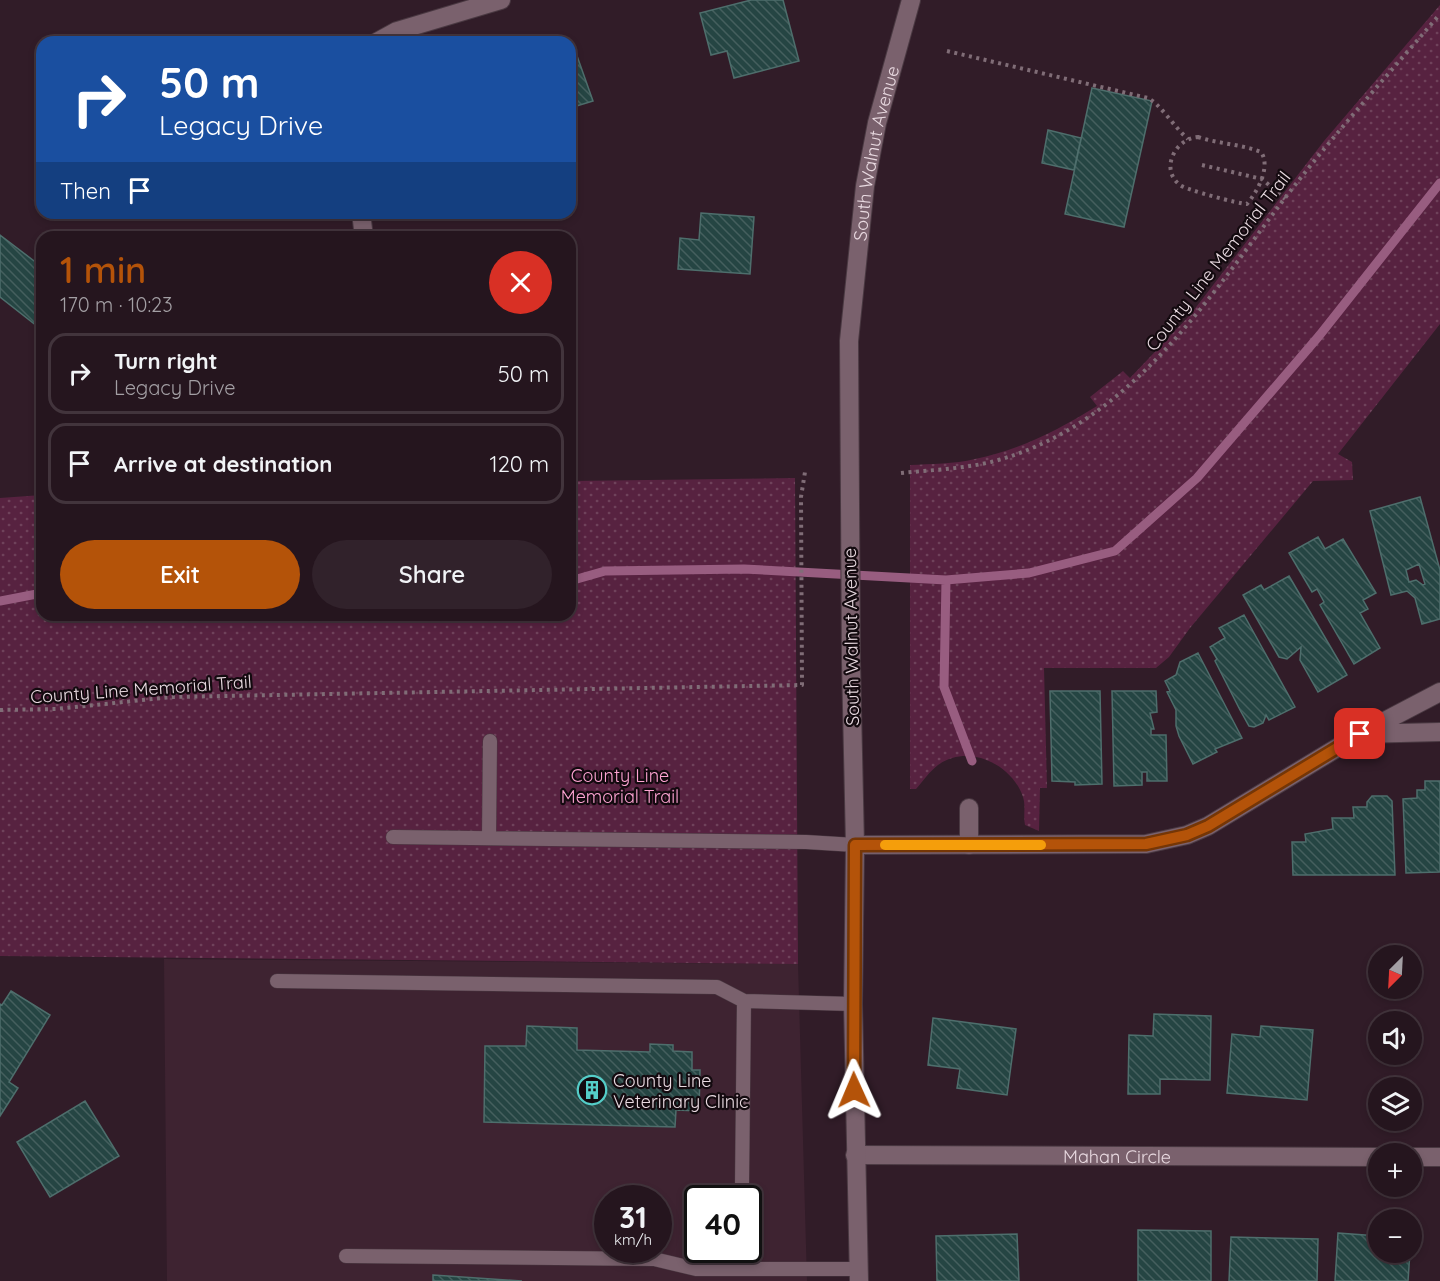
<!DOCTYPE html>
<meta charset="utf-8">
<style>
:root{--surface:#25151e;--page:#31222b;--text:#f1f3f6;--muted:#a39fa4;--line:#42343c;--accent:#b45309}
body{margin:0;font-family:Quicksand,sans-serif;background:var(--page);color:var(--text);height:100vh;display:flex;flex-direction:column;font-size:22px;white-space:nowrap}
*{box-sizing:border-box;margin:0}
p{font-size:20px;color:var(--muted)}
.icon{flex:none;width:33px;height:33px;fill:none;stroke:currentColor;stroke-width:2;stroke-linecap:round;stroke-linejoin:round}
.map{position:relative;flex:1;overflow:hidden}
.drawer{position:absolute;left:36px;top:231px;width:540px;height:390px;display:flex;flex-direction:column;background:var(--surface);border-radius:18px;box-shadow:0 3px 9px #0003,0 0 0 2px var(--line)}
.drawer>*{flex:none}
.guide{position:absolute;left:36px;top:36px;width:540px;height:183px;border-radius:18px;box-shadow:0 3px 9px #0003,0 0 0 2px var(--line);background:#1a4fa0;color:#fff;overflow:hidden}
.needle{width:39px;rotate:204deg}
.tools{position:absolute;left:1368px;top:945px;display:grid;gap:12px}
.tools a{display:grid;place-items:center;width:54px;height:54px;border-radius:50%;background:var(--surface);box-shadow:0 3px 9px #0003,0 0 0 2px var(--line);font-size:30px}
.speed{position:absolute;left:594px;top:1185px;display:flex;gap:12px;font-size:30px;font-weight:700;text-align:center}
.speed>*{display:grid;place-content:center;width:78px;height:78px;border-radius:50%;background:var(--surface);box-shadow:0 3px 9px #0003,0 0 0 2px var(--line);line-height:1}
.speed small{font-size:15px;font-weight:400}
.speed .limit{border:3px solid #111;border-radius:9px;background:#fff;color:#111}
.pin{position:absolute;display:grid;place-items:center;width:51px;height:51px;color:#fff;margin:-26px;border-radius:12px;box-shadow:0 3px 9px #0006}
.me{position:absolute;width:66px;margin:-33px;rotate:359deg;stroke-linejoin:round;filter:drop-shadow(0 0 4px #0008)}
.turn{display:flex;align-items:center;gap:21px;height:126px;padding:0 24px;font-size:27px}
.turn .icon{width:78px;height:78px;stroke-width:2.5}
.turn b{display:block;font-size:42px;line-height:51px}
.then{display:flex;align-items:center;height:57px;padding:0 24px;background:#0003;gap:12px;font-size:22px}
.round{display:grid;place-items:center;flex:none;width:63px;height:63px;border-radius:32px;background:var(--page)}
.summary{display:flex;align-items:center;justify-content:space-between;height:102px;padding:0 24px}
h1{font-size:36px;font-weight:600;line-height:45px;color:var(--accent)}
.action{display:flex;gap:12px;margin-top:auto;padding:12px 24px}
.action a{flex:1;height:69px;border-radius:36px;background:var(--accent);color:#fff;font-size:24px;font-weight:600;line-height:69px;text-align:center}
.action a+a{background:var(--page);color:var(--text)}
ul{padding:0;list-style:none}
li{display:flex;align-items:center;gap:18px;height:81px;margin:0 12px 9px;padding:0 12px;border:3px solid var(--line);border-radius:18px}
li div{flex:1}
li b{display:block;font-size:22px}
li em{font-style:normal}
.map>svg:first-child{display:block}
.built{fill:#3e2331;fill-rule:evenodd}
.park{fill:url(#park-dots)}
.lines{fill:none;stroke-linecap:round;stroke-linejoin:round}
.stream{stroke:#985d80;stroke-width:9}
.building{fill:url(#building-back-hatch);stroke:#4e6e6c;stroke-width:1.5;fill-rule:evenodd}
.lane-casing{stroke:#4a3942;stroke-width:15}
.street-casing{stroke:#4a3942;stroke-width:20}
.secondary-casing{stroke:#4a3942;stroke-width:20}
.path{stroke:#806d77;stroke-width:4;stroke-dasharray:3 4.5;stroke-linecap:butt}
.lane{stroke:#7a616d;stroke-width:14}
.street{stroke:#7a616d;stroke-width:18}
.secondary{stroke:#7a616d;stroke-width:18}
.route-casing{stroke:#753606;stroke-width:15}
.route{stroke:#b45309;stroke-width:10}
.slow{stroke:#f59e0b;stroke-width:10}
.labels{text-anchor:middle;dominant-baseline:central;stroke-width:4.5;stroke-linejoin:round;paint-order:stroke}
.street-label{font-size:18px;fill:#e9dae1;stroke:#130a0f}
.park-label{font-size:18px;fill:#fea4d3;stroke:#130a0f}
.poi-label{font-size:18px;fill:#e9dae1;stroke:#130a0f;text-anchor:start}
</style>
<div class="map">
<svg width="1440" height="1281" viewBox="0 0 1440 1281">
<defs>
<pattern id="park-dots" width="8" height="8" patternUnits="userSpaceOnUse" patternTransform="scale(1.5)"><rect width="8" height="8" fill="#572240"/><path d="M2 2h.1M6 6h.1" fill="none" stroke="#6f425b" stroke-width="1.8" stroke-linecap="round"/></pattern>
<pattern id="building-back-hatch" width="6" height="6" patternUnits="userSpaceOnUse" patternTransform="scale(1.5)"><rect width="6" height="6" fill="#254543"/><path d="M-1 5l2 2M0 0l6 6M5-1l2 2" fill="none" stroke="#455f5e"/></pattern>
</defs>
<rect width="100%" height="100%" fill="#311c28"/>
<!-- built -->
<path class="built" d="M164 959 798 964 807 1281H167ZM608 1198H658V1250H608ZM698 1198H748V1250H698Z"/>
<!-- park -->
<path class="park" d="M1440 5V324L1338 454 1352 462 1353 480 1313 481 1190 628 1169 657 1156 668H1044L1047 788H1040L1039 831 1025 825C1023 816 1026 806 1023 797 1012 764 968 743 938 765 930 771 923 781 916 789H910V465C931 464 954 464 975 459 1020 450 1058 430 1097 406L1090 397 1123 371 1130 378 1190 315 1324 141Z
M795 478 798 964 0 956V498L42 495V615H570V481Z"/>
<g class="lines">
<!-- stream -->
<path class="stream" d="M946 580 944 687 972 761
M570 581 605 571 744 569 946 580 1029 573 1115 551 1197 478 1319 336 1440 183
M0 601 42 593"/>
</g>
<!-- building -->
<path class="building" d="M751 0H783L799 61 734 78 727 51 711 55 700 13Z
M576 53 593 101 570 108V55Z
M1092 88 1152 101 1124 227 1065 214Z
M1048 130 1081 138 1074 170 1042 163Z
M701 213 754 217 750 274 678 269 680 238 699 240Z
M0 235 42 267V330L0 297Z
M1420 497 1440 570V619L1422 624 1415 598 1407 591 1391 595 1370 511ZM1419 564 1425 584 1423 585 1416 580 1409 582 1406 570Z
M1318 537 1325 549 1343 539 1376 593 1363 600 1368 609 1360 613 1380 648 1354 664 1320 605 1324 602 1317 589 1312 592 1289 553Z
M1289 576 1347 675 1318 692 1300 660 1301 647 1287 659 1279 657 1243 595 1261 585 1264 590Z
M1244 615 1295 707 1269 720 1266 715 1263 723 1254 727 1249 726 1240 710 1215 661 1217 659 1210 647 1225 638 1219 628Z
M1198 653 1242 738 1215 749 1217 752 1193 764 1179 736 1176 726V710L1167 692 1170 691 1165 681 1176 675 1180 662Z
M1050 691H1100L1102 784 1075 785V782L1052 781Z
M1112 691H1156L1157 712 1150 713 1154 729H1151V735H1166L1167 781H1147V772H1142V785L1114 786Z
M1425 781H1440V872L1406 873 1403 799 1417 798V790H1425Z
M1372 796H1387L1392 801 1395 875H1293L1292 842H1306L1305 834 1333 829 1332 818H1354L1353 807H1367V802Z
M11 991 50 1015 9 1082 18 1088 0 1116V1004L2 1005Z
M1154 1014 1211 1016 1210 1080 1160 1079V1094H1128L1129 1035 1153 1036Z
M933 1018 1016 1029 1007 1095 957 1088 960 1069 928 1065Z
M527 1026 577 1028V1050L650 1052V1044L673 1045V1051L692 1052V1070H700L699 1111 676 1110 675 1127 484 1122 485 1046H526Z
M1261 1026 1313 1030 1307 1100 1227 1093 1232 1034 1260 1037Z
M85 1101 119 1156 50 1197 17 1142Z
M1138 1230 1211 1231V1281H1138Z
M1338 1233 1378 1236V1252H1410L1408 1281H1335Z
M1017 1234 1019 1281H937L936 1236Z
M1231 1237 1318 1239 1317 1281H1229Z
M433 1275 522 1281H433Z"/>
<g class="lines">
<!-- lane casing -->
<g class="lane-casing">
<path id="lane" d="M393 837 806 842 855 845
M489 838 490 741
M277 981 717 987 744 1001 853 1004
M742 1186 744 1001
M346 1256 654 1259 696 1269H859"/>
</g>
<!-- street casing -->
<g class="street-casing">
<g id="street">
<path d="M377 42 397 31 501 0"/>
<path d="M361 213 364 237"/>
<path d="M1440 692 1360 734 1440 732"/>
<path d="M969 808V845"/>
<path d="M855 845 1146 844 1187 835 1208 826 1360 734"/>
<path id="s1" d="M855 1155 1378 1157"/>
<path d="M1412 1157H1440"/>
</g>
</g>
<!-- secondary casing -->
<g class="secondary-casing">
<g id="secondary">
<path id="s2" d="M859 1281 853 1004 855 845 851 662 849 341 865 186 877 123 911 0"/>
</g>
</g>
<!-- path -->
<path class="path" d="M947 51 1148 98C1160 104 1175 128 1188 139
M1198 137C1219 144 1241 144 1261 152 1271 166 1258 191 1247 204 1240 204 1186 190 1180 185 1159 169 1176 138 1198 137Z
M1202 165 1262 179 1285 199
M901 473C931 470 961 469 991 462 1127 427 1205 303 1285 198 1334 134 1388 75 1440 14
M0 710 56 709 172 697 802 685 801 497 805 472"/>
<!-- lane -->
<use href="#lane" class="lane"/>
<!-- street -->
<use href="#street" class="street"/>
<!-- secondary -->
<use href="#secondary" class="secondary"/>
</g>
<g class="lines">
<!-- route casing -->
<g class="route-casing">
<path id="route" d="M854 1090 855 845 1146 844 1187 835 1208 826 1360 734"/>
</g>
<!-- route -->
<use href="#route" class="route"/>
<!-- slow -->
<path class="slow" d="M885 845H1041"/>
</g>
<!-- icons -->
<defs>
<g id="building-ring" transform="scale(1.5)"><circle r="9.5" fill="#130a0f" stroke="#54cdc8" stroke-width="1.5"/><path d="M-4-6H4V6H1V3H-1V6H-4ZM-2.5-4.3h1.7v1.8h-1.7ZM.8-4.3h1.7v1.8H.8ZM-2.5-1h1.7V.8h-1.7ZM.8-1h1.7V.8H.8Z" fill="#54cdc8"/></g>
</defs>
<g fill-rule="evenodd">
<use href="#building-ring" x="592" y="1090"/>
</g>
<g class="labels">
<!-- street labels -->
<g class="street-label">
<text stroke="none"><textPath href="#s2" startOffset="1130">South Walnut Avenue</textPath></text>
<text transform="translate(1218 261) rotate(-52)">County Line Memorial Trail</text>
<text transform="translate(851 637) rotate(-91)">South Walnut Avenue</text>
<text transform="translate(141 689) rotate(-4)">County Line Memorial Trail</text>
<text stroke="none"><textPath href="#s1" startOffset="262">Mahan Circle</textPath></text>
</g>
<!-- park labels -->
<g class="park-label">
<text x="620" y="775">County Line<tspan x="620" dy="21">Memorial Trail</tspan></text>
</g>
<!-- poi labels -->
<g class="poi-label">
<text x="613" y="1080">County Line<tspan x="613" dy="21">Veterinary Clinic</tspan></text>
</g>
</g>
</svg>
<div class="tools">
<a><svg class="needle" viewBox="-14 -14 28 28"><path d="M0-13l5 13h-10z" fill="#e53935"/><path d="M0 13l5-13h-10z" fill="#a39fa4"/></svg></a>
<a><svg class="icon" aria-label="sound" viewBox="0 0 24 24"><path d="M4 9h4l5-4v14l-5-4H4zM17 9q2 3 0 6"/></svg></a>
<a><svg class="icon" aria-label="layers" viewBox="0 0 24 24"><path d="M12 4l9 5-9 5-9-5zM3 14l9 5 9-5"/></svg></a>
<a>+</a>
<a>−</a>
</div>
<div class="speed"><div>31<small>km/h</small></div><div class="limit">40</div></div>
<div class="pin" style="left:1360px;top:734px;background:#d93025"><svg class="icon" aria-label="arrive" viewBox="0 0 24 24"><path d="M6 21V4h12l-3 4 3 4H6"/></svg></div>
<svg class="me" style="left:854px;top:1090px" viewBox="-20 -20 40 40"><path d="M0-17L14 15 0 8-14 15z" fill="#b45309" stroke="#fff" stroke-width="4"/></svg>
<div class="guide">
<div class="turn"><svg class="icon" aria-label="right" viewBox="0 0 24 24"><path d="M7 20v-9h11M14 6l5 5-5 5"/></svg><div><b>50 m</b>Legacy Drive</div></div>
<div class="then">Then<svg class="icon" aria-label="arrive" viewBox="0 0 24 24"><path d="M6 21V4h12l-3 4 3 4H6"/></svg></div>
</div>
<section class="drawer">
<div class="summary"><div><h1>1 min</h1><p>170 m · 10:23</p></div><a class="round" style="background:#d93025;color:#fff"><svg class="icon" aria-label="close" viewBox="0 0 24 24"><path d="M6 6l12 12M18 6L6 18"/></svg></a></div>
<ul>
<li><svg class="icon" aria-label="right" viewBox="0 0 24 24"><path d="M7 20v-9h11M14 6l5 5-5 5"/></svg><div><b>Turn right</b><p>Legacy Drive</p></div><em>50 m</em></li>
<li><svg class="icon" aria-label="arrive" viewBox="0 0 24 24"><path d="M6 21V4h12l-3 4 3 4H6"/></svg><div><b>Arrive at destination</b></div><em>120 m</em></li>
</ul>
<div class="action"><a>Exit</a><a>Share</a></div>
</section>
</div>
